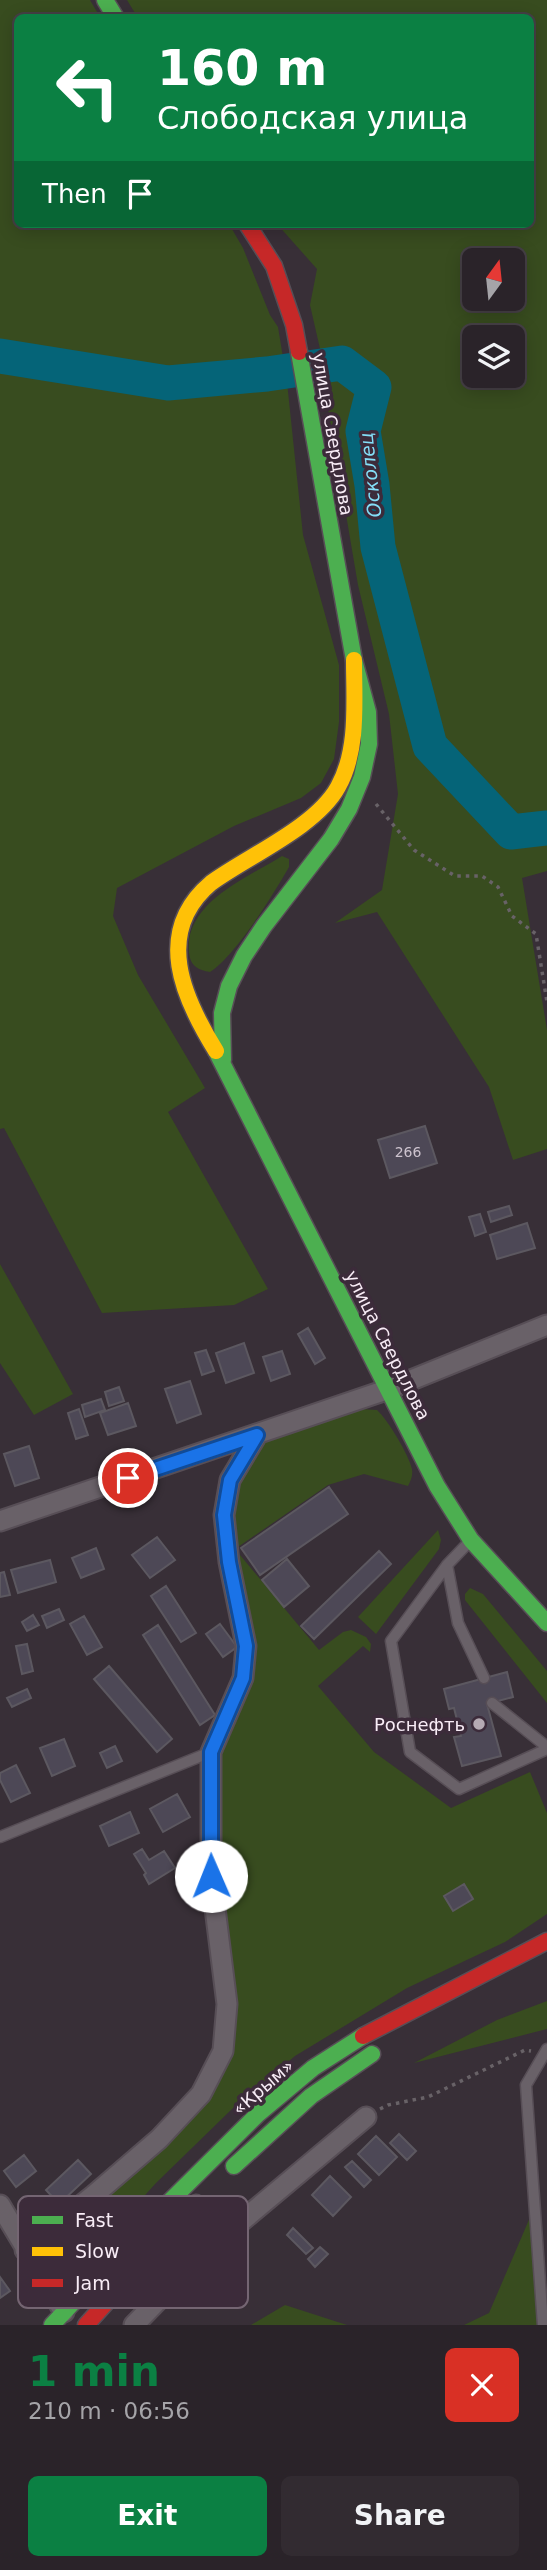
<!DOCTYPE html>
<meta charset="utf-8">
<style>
:root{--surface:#2a2329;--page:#322b31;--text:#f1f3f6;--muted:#a5a4a8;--line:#464046;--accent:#0b8043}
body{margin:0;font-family:"DejaVu Sans",sans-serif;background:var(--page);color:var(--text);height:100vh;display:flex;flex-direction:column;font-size:26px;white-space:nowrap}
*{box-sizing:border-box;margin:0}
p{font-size:23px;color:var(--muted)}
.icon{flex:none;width:38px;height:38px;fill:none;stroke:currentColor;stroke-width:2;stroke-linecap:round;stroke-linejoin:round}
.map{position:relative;height:2325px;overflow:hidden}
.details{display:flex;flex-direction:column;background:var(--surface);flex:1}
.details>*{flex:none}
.guide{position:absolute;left:14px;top:14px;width:520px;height:214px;border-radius:10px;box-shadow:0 4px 18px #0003,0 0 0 2px var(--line);background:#0b8043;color:#fff;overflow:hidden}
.needle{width:46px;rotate:15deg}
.controls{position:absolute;left:462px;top:248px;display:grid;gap:14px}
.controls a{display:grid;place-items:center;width:63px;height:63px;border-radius:10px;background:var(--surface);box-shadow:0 4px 18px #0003,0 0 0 2px var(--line);font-size:35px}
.pin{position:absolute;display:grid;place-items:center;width:60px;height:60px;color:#fff;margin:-30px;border:4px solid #fff;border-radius:50%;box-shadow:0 2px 7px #0007}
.me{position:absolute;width:77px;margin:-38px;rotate:359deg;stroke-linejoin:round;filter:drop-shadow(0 0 5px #0008)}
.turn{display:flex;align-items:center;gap:24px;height:147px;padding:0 28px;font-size:32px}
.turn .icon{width:91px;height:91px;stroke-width:2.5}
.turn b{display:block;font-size:49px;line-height:60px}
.then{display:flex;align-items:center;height:66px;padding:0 28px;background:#0003;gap:14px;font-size:26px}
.round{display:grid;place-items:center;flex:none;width:74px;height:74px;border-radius:10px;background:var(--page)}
.summary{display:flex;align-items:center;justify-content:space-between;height:119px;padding:0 28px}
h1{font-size:42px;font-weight:700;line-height:52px;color:var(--accent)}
.button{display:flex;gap:14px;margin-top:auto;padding:14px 28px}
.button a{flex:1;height:80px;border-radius:10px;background:var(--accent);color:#fff;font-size:28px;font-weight:700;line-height:80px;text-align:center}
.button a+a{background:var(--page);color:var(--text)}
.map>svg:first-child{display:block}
.green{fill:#384c1f;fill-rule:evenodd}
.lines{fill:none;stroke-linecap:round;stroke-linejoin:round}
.river{stroke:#056478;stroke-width:35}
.building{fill:#4d4856;stroke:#5c5860;stroke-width:2}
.lane-casing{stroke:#574e56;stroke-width:13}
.street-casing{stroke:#574e56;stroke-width:23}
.fast-casing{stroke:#574e56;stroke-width:19}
.slow-casing{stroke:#574e56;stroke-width:19}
.jam-casing{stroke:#574e56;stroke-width:19}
.path{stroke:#686267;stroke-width:3.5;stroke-dasharray:3.5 5;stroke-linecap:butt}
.lane{stroke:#696168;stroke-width:10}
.street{stroke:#696168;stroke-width:19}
.fast{stroke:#4caf50;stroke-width:16}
.slow{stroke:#ffc107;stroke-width:16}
.jam{stroke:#c62828;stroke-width:16}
.route-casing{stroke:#114b97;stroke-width:18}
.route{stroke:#1a73e8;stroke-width:12}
.poi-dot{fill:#b5aab3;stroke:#3c2b3a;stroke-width:2.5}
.labels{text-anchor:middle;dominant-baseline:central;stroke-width:7;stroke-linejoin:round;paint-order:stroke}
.number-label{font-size:14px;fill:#cdc3ce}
.street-label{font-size:18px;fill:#f8ecf6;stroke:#3c2b3a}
.poi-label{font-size:18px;fill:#f8ecf6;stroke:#3c2b3a;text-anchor:end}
.water-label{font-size:19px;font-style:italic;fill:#84dff8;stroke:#3c2b3a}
.key{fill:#3c2b3a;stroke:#746572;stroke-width:2}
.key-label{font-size:19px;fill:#f8ecf6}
</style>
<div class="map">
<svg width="547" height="2325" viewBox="0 0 547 2325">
<rect width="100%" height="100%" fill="#382f37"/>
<!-- green -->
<path class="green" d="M0 0H90L100 17 18 18V224H229L243 248 270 315 278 327 287 382 303 535 339 665V722L334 759 321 783 301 798 234 826 117 888 113 916 138 975 205 1088 168 1112 268 1289 234 1305 102 1313 4 1128 0 1129Z
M127 0H547V818L514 825 439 741 387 543 374 431 383 383 343 352 321 353 310 305 317 269 277 224H530V18H138ZM474 261H513V299H474ZM474 338H513V376H474Z
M342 368 367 392 356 430 367 485 371 548 422 750 508 841 547 827V871L522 878 547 1030V1149L513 1160 489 1087 377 912 335 923 382 890 398 794 389 714 358 585 323 379Z
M282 856 289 859V867C273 895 236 955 210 972 198 970 190 966 189 952 184 903 247 878 282 856Z
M0 1264 73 1394 34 1415 0 1363Z
M359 1409 377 1410C388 1420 409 1455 412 1469 413 1476 411 1480 408 1486L364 1474 328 1485 235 1549 319 1650 343 1632 351 1630 366 1637 371 1644 370 1652 363 1646 318 1686 374 1752 451 1808 530 1772 547 1813V1914L505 1942 407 1988 295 2056 232 2109 156 2183 79 2268 64 2277 41 2264 42 2241 72 2230 212 2093 227 2065 235 2035 236 1995 223 1888 217 1814 222 1751 253 1671V1635L234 1558 233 1512 240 1477 267 1438Z
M438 1530 441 1540 439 1549 376 1634 358 1617Z
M470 1588 483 1594 547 1671V1703L465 1600V1594Z
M547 2001V2029L414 2063 497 2020Z
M534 2208 547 2325H464L489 2313Z
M285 2305 347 2325H251Z"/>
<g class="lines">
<!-- river -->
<path class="river" d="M0 356 168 383 267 374 342 363 374 387 363 431 372 485 378 547 430 746 511 832 547 828"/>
</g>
<!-- building -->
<path class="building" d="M425 1126 437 1163 390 1178 378 1140Z
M509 1206 512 1215 491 1222 488 1212Z
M480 1214 486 1232 475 1236 469 1217Z
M527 1223 535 1248 497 1259 490 1235Z
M308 1328 325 1358 315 1364 298 1334Z
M244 1343 254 1373 226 1383 216 1353Z
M206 1350 214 1371 202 1375 195 1353Z
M282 1351 290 1374 271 1381 263 1357Z
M190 1381 201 1414 177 1423 165 1389Z
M119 1387 124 1401 109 1406 105 1392Z
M101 1399 105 1410 85 1417 82 1405Z
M128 1403 136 1426 108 1435 100 1413Z
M79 1409 88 1435 76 1439 68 1413Z
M29 1446 39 1478 15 1486 4 1454Z
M329 1487 348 1514 260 1575 241 1548Z
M157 1537 175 1560 150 1578 132 1555Z
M96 1548 104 1569 81 1578 72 1558Z
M379 1551 391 1564 314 1639 301 1626Z
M287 1559 309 1586 284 1607 262 1580Z
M50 1560 56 1582 18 1593 11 1570Z
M4 1572 10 1595 0 1597V1573Z
M166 1586 196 1633 181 1642 151 1596Z
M59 1609 64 1620 47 1628 42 1616Z
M33 1615 39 1625 27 1631 22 1622Z
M84 1616 102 1647 87 1655 70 1624Z
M220 1624 237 1647 223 1657 206 1634Z
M158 1625 215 1715 200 1725 143 1635Z
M27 1644 33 1671 22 1674 16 1646Z
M109 1666 172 1739 157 1752 94 1679Z
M507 1672 513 1697 487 1704 501 1756 462 1766 454 1737 461 1736 454 1708 449 1709 444 1689Z
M27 1689 31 1698 12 1707 7 1698Z
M64 1739 75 1766 52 1776 40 1748Z
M115 1746 122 1761 107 1768 100 1753Z
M16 1765 30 1793 11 1802 0 1780V1773Z
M177 1794 190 1817 163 1832 150 1809Z
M130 1812 139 1833 109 1846 100 1826Z
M142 1849 149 1860 164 1851 175 1868 149 1884 144 1875 146 1873 134 1854Z
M464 1884 473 1899 453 1911 444 1896Z
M399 2134 416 2151 407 2160 390 2143Z
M376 2136 397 2157 379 2175 358 2154Z
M24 2155 36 2171 16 2187 4 2171Z
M78 2160 91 2174 59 2204 46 2190Z
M352 2161 371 2180 364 2187 345 2167Z
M330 2176 351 2197 333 2216 312 2195Z
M293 2228 313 2248 306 2254 287 2235Z
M320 2247 328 2254 315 2267 308 2259Z
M0 2277 10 2291 0 2298Z"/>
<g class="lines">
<!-- lane casing -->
<g class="lane-casing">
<path id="lane" d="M470 1541 447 1565 391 1641 410 1752 459 1789 547 1749
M447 1565 458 1623 484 1678
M492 1703 547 1747
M0 1837 211 1752
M543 2325 526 2085 547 2049"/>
</g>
<!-- street casing -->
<g class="street-casing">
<path id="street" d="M0 1521 389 1389 547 1325
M0 2205 64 2312
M25 2250 94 2195 159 2139 201 2094 223 2051 227 2004 211 1876V1752L243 1678 246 1646 229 1562 224 1515 230 1480 257 1435
M134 2325 207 2250 366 2117"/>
</g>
<!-- fast casing -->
<g class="fast-casing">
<path id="fast" d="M105 0 116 18
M216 1051 437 1486 471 1540 547 1623
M223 1060 222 1013 229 986 244 956 264 926 331 839 349 809 362 777 369 744 368 712 354 660 299 352
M234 2166 311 2096 372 2054
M52 2325 144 2227 258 2114 313 2068 363 2036"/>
</g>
<!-- slow casing -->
<g class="slow-casing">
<path id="slow" d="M216 1051C183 998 153 932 211 883 248 856 316 827 338 787 359 750 354 700 354 660"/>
</g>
<!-- jam casing -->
<g class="jam-casing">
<path id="jam" d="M247 224 274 266 294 325 299 352
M363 2036 547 1941
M86 2325 196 2203"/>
</g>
<!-- path -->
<path class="path" d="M376 804 414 850 455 876H482L498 887 512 916 536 934 547 1002
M380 2109 388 2105 428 2097 525 2050 531 2051"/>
<!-- lane -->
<use href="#lane" class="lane"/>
<!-- street -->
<use href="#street" class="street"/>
<!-- fast -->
<use href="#fast" class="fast"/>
<!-- slow -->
<use href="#slow" class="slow"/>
<!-- jam -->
<use href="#jam" class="jam"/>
</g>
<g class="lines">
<!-- route casing -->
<g class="route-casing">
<path id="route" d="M128 1478 257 1435 230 1480 224 1515 229 1562 246 1646 243 1678 211 1752V1876"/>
</g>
<!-- route -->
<use href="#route" class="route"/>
</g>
<!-- markers -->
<circle class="poi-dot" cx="479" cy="1724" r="7"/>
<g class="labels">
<!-- number labels -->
<g class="number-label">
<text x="408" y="1152">266</text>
</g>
<!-- street labels -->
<g class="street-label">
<text transform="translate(333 434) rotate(80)">улица Свердлова</text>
<text transform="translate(388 1345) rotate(63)">улица Свердлова</text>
<text transform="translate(263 2087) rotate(-41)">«Крым»</text>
</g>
<!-- poi labels -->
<g class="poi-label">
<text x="465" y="1724">Роснефть</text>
</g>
<!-- water labels -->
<g class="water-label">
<text transform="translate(370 475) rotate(-96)">Осколец</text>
</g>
</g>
<!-- legend -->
<rect x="18" y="2196" width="230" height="112" rx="10" class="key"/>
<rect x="32" y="2216" width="31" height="8" fill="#4caf50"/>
<rect x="32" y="2247" width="31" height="9" fill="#ffc107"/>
<rect x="32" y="2279" width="31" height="8" fill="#c62828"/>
<g class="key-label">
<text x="75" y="2227">Fast</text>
<text x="75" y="2258">Slow</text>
<text x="75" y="2290">Jam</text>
</g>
</svg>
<div class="controls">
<a><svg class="needle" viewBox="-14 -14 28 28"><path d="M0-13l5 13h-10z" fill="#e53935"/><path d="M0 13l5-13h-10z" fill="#a5a4a8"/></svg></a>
<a><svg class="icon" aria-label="layers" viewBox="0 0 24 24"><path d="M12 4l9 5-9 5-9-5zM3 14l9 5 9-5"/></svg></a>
</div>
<div class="pin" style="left:128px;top:1478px;background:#d93025"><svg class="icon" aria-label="arrive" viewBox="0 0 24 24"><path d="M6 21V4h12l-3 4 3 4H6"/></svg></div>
<svg class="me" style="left:211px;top:1876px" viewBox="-20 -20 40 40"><circle r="19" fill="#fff"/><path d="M0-13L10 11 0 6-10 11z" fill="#1a73e8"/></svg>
<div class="guide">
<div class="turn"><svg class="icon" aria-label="left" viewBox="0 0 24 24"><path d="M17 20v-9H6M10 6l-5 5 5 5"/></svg><div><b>160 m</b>Слободская улица</div></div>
<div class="then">Then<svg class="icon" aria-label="arrive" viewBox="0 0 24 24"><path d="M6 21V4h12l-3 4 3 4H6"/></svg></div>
</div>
</div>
<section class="details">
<div class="summary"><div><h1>1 min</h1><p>210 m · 06:56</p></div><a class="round" style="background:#d93025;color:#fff"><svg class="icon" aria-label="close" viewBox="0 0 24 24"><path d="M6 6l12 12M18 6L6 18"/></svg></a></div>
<div class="button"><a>Exit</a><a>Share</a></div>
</section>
